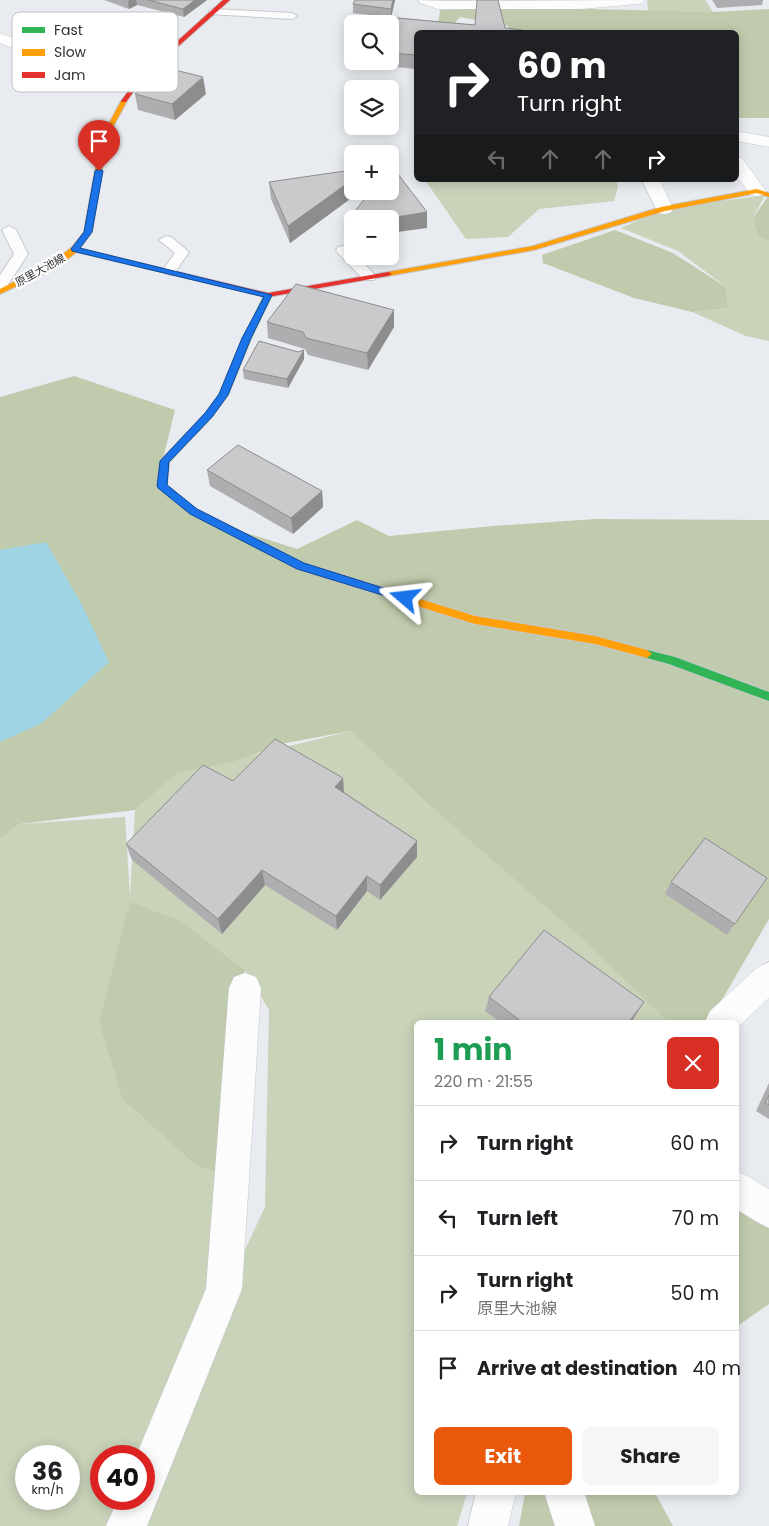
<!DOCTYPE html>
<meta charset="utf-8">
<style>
:root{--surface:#fff;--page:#f6f6f6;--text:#202124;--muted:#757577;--line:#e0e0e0;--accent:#ea580c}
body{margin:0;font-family:Poppins,"Noto Sans JP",sans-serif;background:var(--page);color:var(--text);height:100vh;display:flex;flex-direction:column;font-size:19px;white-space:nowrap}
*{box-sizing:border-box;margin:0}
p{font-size:16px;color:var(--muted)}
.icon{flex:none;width:28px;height:28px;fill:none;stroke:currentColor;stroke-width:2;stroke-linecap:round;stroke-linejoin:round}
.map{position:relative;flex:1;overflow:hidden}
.details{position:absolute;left:414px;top:1020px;width:325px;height:475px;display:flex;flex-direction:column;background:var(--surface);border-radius:8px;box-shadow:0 2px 12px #0003}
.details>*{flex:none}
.banner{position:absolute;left:414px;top:30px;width:325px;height:152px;border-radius:8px;box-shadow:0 2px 12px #0003;background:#202124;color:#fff;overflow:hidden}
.tools{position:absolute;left:344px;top:15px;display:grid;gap:10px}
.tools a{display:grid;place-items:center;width:55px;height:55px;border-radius:8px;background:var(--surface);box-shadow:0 2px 12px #0003;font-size:25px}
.speed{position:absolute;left:15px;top:1445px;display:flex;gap:10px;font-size:25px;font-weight:700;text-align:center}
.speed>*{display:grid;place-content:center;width:65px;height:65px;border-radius:50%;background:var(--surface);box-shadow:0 2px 12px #0003;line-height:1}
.speed small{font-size:12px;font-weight:400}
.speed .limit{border:8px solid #d22;background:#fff;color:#111}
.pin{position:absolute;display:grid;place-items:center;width:42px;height:42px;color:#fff;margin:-51px -21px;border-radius:50% 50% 50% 0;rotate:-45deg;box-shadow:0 0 5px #0007}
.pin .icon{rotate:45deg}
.me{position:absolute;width:55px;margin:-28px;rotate:287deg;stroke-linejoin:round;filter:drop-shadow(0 0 4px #0008)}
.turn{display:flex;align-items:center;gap:18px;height:105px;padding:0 20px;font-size:22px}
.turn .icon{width:65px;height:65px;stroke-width:2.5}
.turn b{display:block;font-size:35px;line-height:42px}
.lanes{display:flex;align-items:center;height:48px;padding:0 20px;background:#0003;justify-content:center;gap:25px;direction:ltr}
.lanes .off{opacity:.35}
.round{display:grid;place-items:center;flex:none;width:52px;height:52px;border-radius:8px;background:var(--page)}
.head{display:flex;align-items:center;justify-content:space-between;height:85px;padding:0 20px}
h1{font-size:30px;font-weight:700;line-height:38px;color:#1e9e55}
.button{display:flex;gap:10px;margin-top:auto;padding:10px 20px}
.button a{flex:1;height:58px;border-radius:8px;background:var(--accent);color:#fff;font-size:20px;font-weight:700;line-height:58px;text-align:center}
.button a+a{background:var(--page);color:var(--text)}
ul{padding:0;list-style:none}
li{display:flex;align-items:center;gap:15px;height:75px;padding:0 20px;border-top:1px solid var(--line)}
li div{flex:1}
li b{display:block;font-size:19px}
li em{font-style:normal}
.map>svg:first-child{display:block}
.green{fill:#c9d3b9;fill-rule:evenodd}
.forest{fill:#c0cbad}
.water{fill:#9ed4e4}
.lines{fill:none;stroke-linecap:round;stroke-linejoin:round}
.lane-casing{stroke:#c5c8cb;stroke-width:2}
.street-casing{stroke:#c5c8cb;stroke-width:1}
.fast-casing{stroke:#c5c8cb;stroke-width:2}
.slow-casing{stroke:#c5c8cb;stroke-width:2}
.jam-casing{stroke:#c5c8cb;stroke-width:2}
.lane{fill:#fcfcfd;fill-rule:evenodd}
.street{fill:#fcfcfd;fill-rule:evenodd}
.fast{fill:#30b455;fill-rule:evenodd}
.slow{fill:#ff9f0a;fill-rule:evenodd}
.jam{fill:#e5322d;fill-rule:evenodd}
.wall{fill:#aeadaf}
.shaded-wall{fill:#8d8d8e}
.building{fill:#cac9cb;stroke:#8d8d8e}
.route{fill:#1a73e8;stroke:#114b97}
.labels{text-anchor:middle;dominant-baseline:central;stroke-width:4.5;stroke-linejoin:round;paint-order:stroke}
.far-street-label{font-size:11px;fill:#2f3235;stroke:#fff}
.key{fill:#fff;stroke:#c1c2c2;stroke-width:1}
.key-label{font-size:14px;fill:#2f3235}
</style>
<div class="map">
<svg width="769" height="1526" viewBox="0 0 769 1526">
<rect width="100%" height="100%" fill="#e8ebf0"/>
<!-- green -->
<path class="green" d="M647 0H705L713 12 648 11Z
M425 180H616L618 187 614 201 539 209 508 237 466 239Z
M765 195 753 218 758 236 769 241V341L746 336 692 312 728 308 726 287 678 251 621 228 664 209Z
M147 488 690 1022H416V1492L467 1493 457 1526H125L135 1499H144V1472L149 1458 144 1467V1456H101V1499H130L118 1526H0V839L19 824 125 817 130 896 135 810 178 773 351 731ZM183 922 245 970 269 1010 265 1207 171 1407 224 1289 222 1175 195 1165 122 1099 99 1023ZM26 1456H69V1499H26Z"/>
<!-- forest -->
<path class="forest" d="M505 7 713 12 769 9V118H736V32H513L508 26 460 17 450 29 437 30 440 10Z
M769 195V241L758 236 753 218Z
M615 230 673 253 726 287 728 308 692 312 634 298 543 263 542 255Z
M74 376 175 410 156 487 215 523 297 549 357 520 389 536 493 526 596 519 769 520V919L709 1022H669L577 934 435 810 351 731 286 743 232 762 178 773 135 810 19 824 0 839V397Z
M130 902 183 922 245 970 250 1085 222 1175 195 1165 122 1099 99 1023Z
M736 1182 769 1197V1304L736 1327Z
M568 1492 655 1493 673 1526H568Z
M525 1493H562L557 1526H519Z"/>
<!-- water -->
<path class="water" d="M46 542 82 605 109 662 42 723 0 742V550Z"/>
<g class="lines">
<!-- lane casing -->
<g class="lane-casing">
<path id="lane" d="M214 9 292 13 297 16 292 19 210 14 209 12 210 10Z
M9 226 16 230 28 254 5 289 0 290V275L14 254 2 230Z
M166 236 171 237 189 252 174 274 169 275 162 271 175 253 159 240Z
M343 246 348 247 352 252V256H357L374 274 376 277 374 280H364L338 253 336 250 338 247Z"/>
</g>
<!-- street casing -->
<g class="street-casing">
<path id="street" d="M418 0 440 1 644 0 642 3 637 4 581 9H438L420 3Z
M0 33 78 62 146 77 148 80 146 83 140 85 68 69 0 43Z
M736 131 769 137V147L736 141Z
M736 157 742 158 763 187 766 191 763 195 757 196 751 195 736 175Z
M642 180H660L673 209 670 213 664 214 658 213Z
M769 962V998L736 1029V1022H705L710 1011 758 967Z
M245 973 256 977 261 988 242 1289 147 1526H106L118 1499H144V1456H136L206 1289 229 988 234 977Z
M736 1171 748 1176 769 1189V1228L757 1222 736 1209Z
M476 1492H516L508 1526H468Z
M544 1492H584L595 1526H555Z"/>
</g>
<!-- fast casing -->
<g class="fast-casing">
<path id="fast" d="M265 293 272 295 251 339 228 395 212 417 169 462 167 485 196 509 263 543 265 545 260 549 190 513 157 486 162 459 206 413 220 394 243 339Z
M647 650 675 657 769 692V701L669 664 643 657 642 654 643 651Z"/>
</g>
<!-- slow casing -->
<g class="slow-casing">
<path id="slow" d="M124 99 127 101 107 138 92 232 78 251 59 266 0 294V289L53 262 72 247 84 232 101 138 121 101Z
M757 189 769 193V197L757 193 665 211 534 250 388 276 384 274 388 272 533 246 661 207Z
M260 541 304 563 475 616 595 636 647 650 652 654 647 658 595 644 475 624 298 569 257 547 255 545Z"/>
</g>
<!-- jam casing -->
<g class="jam-casing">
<path id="jam" d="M223 0H230L145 76 126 102H122L121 101 141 74Z
M72 247 268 293 388 272 392 274 388 276 268 297 72 251Z"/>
</g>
<!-- lane -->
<use href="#lane" class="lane"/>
<!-- street -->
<use href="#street" class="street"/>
<!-- fast -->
<use href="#fast" class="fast"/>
<!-- slow -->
<use href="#slow" class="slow"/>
<!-- jam -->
<use href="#jam" class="jam"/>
</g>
<!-- wall -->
<path class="wall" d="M104 0H207L184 17 137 5 129 9Z
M395 0 391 17 505 28 416 32V69L357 63V61H390V24L387 17 353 13V4Z
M712 0H763L762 5 717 8Z
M135 94H206L175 120 138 110Z
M269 182 352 191H361L290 243 271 199Z
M394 310V327L368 370 308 355 305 349 268 338 267 322Z
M304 359 288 388 244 379 243 370Z
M207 470 322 491 323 507 293 534 210 486Z
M343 778 344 792 417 841V857L380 900 367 891 337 930 265 885 222 934 132 860 126 844 233 781Z
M767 878 727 935 665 894 671 882Z
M489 997 635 1016 631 1022H500L485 1011Z
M769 1083V1119L756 1111Z"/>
<!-- shaded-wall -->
<path class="shaded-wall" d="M130 0H136L137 5 129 9 128 1Z
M195 0H207L184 17 183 9Z
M393 0H395L391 18V9Z
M203 77 206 94 175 120 172 104Z
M352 180V191H361L290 243 288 226Z
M427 212V228L390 233V219H384Z
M352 224V239L345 240 344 225Z
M394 310V327L368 370 367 353Z
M304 350V359L288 388 287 379Z
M322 491 323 507 293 534 291 518Z
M343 778 344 795 335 787Z
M417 841V857L380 900V885Z
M262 870 265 885 222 934 218 919Z
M367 876V891L337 930 336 916Z
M644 1002 631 1022H629Z"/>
<!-- building -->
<path class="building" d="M148 0H195L183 9Z
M355 0H393L391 9 353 4Z
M477 0H498L505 28 522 30V32H416V55L390 53V24H369L374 16 475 25Z
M167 68 203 77 172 104 135 94Z
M391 165 427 212 384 219H352V224L344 225 371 191H390V167Z
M352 170V180L288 226 269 182Z
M296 284 394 310 367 353 306 338 303 332 267 322Z
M259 341 298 352 304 350 287 379 243 370Z
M238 445 322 491 291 518 207 470Z
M275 739 343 778 335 787 417 841 380 885 367 876 336 916 262 870 218 919 126 844 203 765 233 781Z
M705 838 767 878 735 924 671 882Z
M544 930 644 1002 629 1022H522L489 997Z
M769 1095V1105L765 1103Z"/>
<!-- route -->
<path class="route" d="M99 168 103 171 92 232 80 248 272 295 251 338 228 395 212 417 169 462 167 485 197 509 304 563 409 596V601L405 602 297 569 190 514 158 488 157 486 160 461 205 413 219 394 242 338 264 297 72 251 71 249 84 232 95 171Z"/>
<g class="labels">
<!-- far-street labels -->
<g class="far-street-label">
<text transform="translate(40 270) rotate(-29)">原里大池線</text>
</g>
</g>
<!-- legend -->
<rect x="12" y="12" width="166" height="80" rx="8" class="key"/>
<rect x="22" y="27" width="23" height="6" fill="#30b455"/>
<rect x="22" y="49" width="23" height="7" fill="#ff9f0a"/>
<rect x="22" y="72" width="23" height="6" fill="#e5322d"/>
<g class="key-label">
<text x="54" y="35">Fast</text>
<text x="54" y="57">Slow</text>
<text x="54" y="80">Jam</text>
</g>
</svg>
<div class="tools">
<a><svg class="icon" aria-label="search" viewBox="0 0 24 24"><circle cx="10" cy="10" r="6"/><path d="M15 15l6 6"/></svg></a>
<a><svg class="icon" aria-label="layers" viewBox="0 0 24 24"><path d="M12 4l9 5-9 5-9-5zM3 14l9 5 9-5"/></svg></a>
<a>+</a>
<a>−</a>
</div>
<div class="speed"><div>36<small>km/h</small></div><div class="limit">40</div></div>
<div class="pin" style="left:99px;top:171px;background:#d93025"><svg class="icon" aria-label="arrive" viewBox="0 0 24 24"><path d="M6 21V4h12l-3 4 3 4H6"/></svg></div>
<svg class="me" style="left:405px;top:598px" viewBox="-20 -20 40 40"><path d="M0-17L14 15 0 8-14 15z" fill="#1a73e8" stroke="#fff" stroke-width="4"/></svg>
<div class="banner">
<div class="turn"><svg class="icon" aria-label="right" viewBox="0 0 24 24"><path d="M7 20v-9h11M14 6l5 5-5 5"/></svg><div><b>60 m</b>Turn right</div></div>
<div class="lanes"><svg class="icon off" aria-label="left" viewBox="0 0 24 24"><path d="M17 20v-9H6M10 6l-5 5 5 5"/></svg><svg class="icon off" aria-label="ahead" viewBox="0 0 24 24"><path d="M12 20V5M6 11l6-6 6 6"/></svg><svg class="icon off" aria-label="ahead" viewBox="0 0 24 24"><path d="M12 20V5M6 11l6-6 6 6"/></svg><svg class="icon" aria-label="right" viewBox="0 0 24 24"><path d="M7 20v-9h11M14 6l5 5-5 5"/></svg></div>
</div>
<section class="details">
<div class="head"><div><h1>1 min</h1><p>220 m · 21:55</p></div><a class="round" style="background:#d93025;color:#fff"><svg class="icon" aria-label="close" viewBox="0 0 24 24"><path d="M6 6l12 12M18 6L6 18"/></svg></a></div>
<ul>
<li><svg class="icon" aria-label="right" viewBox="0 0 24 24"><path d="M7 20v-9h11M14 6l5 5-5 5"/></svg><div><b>Turn right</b></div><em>60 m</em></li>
<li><svg class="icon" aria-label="left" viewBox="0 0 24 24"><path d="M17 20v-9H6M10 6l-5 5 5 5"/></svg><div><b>Turn left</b></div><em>70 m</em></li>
<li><svg class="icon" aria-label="right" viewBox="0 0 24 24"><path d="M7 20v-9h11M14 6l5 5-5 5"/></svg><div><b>Turn right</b><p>原里大池線</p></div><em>50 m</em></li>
<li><svg class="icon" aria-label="arrive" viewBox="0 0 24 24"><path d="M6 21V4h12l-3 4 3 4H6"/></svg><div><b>Arrive at destination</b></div><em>40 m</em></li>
</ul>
<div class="button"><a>Exit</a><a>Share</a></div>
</section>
</div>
